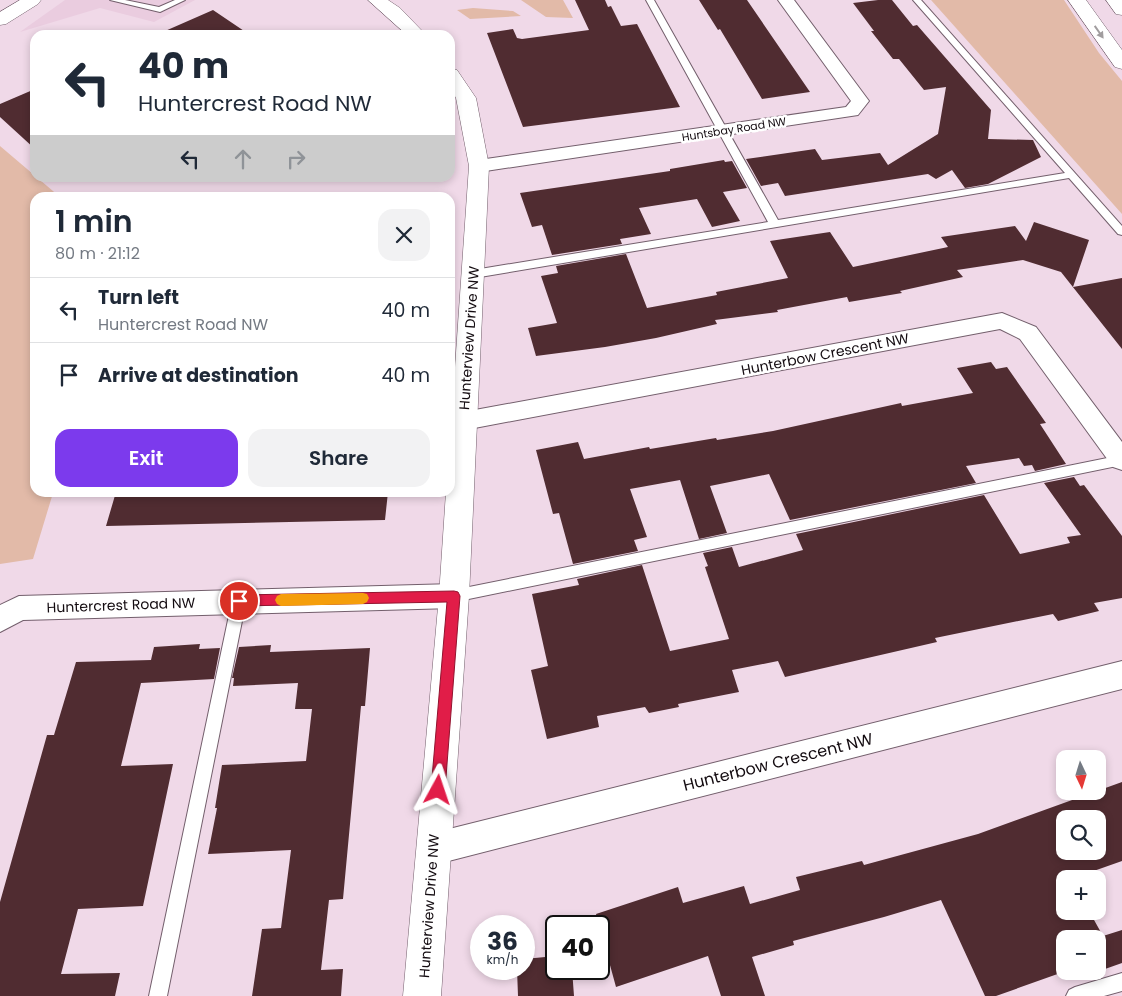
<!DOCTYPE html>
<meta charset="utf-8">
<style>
:root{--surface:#fff;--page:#f2f2f3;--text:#1f2937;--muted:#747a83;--line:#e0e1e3;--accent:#7c3aed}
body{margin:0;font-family:Poppins,sans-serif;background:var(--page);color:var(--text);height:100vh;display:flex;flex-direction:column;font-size:19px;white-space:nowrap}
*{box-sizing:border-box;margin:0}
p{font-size:16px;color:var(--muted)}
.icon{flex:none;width:28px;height:28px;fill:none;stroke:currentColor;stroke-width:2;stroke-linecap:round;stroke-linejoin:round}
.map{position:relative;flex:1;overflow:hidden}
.sheet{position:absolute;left:30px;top:192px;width:425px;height:305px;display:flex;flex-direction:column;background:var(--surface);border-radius:15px;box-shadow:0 2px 8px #0003}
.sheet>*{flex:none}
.hud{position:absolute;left:30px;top:30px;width:425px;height:152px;border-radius:15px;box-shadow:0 2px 8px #0003;background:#fff;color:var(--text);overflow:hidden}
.needle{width:32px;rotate:176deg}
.fabs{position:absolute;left:1056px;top:750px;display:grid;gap:10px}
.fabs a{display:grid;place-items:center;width:50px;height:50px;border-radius:10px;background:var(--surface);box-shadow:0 2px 8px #0003;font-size:25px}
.speed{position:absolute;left:470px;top:915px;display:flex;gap:10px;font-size:25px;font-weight:700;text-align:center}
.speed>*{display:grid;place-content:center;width:65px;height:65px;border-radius:50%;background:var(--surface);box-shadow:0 2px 8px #0003;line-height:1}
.speed small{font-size:12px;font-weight:400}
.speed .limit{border:2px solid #111;border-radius:8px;background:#fff;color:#111}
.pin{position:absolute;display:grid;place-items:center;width:42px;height:42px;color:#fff;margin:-21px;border:2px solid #fff;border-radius:50%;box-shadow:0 1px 5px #0007}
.me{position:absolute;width:55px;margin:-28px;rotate:5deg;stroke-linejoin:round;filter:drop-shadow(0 0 4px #0008)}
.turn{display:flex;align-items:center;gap:18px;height:105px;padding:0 25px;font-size:22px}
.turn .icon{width:65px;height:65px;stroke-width:2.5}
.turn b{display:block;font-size:35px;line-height:42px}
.lanes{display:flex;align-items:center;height:48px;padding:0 25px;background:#0003;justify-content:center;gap:25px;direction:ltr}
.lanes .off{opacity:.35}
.round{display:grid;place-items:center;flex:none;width:52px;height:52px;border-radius:15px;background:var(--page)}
.overview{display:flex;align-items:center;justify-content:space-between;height:85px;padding:0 25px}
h1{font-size:30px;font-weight:600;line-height:38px}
.primary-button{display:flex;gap:10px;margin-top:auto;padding:10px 25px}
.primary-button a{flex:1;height:58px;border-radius:15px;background:var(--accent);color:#fff;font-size:20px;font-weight:600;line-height:58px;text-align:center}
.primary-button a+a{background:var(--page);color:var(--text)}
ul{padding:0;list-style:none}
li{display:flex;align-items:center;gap:15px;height:65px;padding:0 25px;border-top:1px solid var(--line)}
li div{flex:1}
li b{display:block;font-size:19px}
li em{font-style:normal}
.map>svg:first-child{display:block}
.built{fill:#eaccdf}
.green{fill:#e2baa8}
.building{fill:#502c31;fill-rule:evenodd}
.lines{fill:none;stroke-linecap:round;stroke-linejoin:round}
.lane-casing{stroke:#735f6c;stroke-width:2}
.street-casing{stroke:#735f6c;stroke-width:2}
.secondary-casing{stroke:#735f6c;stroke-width:1}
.lane{fill:#fff;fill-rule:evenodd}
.street{fill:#fff;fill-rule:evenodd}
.secondary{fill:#fff;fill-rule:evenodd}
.oneway{fill:#a19d9f}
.route{fill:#e11d48;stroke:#92132f}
.slow{fill:#f59e0b}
.labels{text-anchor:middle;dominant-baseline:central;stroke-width:5;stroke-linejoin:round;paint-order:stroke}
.far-street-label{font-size:11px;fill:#130b10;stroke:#fff}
.street-label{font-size:14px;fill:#130b10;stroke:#fff}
.near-street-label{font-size:16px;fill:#130b10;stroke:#fff}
</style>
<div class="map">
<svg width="1122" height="996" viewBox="0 0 1122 996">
<rect width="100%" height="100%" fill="#f0d9e8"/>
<!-- built -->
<path class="built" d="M65 0H195L154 22 100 8 20 32Z"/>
<!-- green -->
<path class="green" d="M521 0H563L573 18 546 17Z
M931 0H1064L1099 53 1122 81V214Z
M473 8 513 11 521 16 470 19 457 10Z
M0 146 60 197 35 198V492L53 493 33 559 0 564Z"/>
<!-- building -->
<path class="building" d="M575 0H605L608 7 611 6 621 26 637 24 680 107 523 127 487 33 513 29 517 38 522 39 589 30Z
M699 0H747L810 92 762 99 720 29 718 30Z
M878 0H892L913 26 917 25 991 110 988 139 1033 140 1041 157 988 184 965 188 952 170 936 179 928 174 785 196 778 183 761 186 746 159 815 149 822 160 880 153 888 165 938 134 946 87 924 90 899 59H893L871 31H874L853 3Z
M213 10 250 35H156Z
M35 89V149L0 117V104Z
M724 160 725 162 732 161 747 188 723 192 740 221 712 227 697 199 639 208 651 234 620 239 622 244 552 255 542 225 532 227 520 193 670 171V169Z
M1034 222 1089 240 1073 287 1122 278V349L1061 272 1023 260 957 270 963 277 900 291 902 293 849 302 847 297 777 310 778 312 715 320 717 324 656 338 605 347 536 356 528 328 557 323 541 276 558 273 556 266 626 254 647 308 717 295 716 292 788 278 770 241 830 232 853 267 948 247 941 237 1015 226 1026 241Z
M991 362 996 369 1007 367 1046 423 1040 424 1066 464 1035 471 1032 465 1024 466 1019 458 966 466 976 483 790 520 769 474 710 486 727 533 699 539 680 480 630 489 647 537 634 540 638 551 573 564 559 513 553 514 536 450 578 442 584 459 649 447 650 449 716 438 717 440 773 431 901 403 902 406 973 393 957 368Z
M1074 477 1080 486 1084 485 1122 536V598L1094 603 1099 611 1058 621 1053 614 935 638 937 642 785 677 778 661 732 670 739 692 678 704 679 707 649 713 645 707 597 716 599 727 547 739 531 670 548 666 532 594 579 585 577 579 642 565 670 651 729 639 705 567 708 566 703 553 732 547 739 567 803 550 796 534 984 495 1020 554 1070 543 1067 537 1081 535 1044 483Z
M116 492H388L385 520 106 526Z
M200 644 199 649 220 648 214 679 141 683 121 766 173 764 143 906 78 909 61 974 120 973 115 996H0V902L47 735H54L76 662 151 660 154 647Z
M271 645 270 652 370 648 365 706H361L343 899 329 900 321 970 343 969 341 996H252L262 929 281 928 291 850 208 854 217 808H215L222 765 306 761 312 709H295L298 683 233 686 234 678H232L239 647Z
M1122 782V861L1071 879H1065V911H1089L1103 936 1122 930V963L1105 969 1100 960H1098V939H1065L1066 971 996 996H985L941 900 884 917 793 941 794 945 752 957 765 996H721L708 956 616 987 596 914 678 887 683 903 744 886 750 904 800 890 796 877 862 861 864 865 978 834ZM1065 819H1098V851H1065Z
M556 956V969H572L574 996H518L517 969H524V959Z"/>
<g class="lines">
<!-- lane casing -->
<g class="lane-casing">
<path id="lane" d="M110 0H125L159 7 175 0H185L160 12Z
M646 0H654L778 220 1065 173 913 0H921L1122 226V235L1118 234 1069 178 474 278 470 277 469 274 474 270 768 222Z
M1122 455V465L454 602 449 600 447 596 449 592 454 590Z
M239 595 244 597 246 601 167 996H149L232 601 234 597Z
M1122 973V991L1104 996H1066L1069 990 1075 987Z"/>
</g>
<!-- street casing -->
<g class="street-casing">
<path id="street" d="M778 0H794L866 97 869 101 858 115 479 172 472 170 470 166 472 162 479 160 846 107 851 101Z
M1002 313 1036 327 1122 442V470L1113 467 1020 339 1000 329 464 430 456 428 452 421 456 414 464 412Z
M454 584 463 587 467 596 463 605 454 608 23 620 0 632V605L19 596Z
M1122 661V689L433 865 422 860 417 849 422 838 433 833Z"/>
</g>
<!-- secondary casing -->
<g class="secondary-casing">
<path id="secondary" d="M20 0H41L38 4 6 24 0 25V12Z
M368 0H388L400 8 426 35H407Z
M1068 0H1086L1122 50V69L1115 67Z
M1106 0H1122V15L1116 14Z
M450 68 457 70 476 98 489 166 469 596 441 996H403L439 596 446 492H450V439L469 166 456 98 450 87Z"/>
</g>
<!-- lane -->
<use href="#lane" class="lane"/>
<!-- street -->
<use href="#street" class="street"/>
<!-- secondary -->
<use href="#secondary" class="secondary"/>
</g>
<!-- one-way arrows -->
<defs><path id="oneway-solid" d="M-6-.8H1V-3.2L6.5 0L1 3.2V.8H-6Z" transform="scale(1.25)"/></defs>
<use class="oneway" href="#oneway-solid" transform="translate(1099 32) rotate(55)"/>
<!-- route -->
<path class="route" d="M454 591 458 592 460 596 445 790 443 795 438 797 433 795 431 790 447 602 239 606 235 605 233 601 235 597 239 595Z"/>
<!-- slow -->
<path class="slow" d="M363 593 367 594 369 598 367 602 363 604 281 606 277 604 275 600 277 596 281 594Z"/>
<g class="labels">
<!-- far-street labels -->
<g class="far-street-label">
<text transform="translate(734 129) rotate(-9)">Huntsbay Road NW</text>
</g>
<!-- street labels -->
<g class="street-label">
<text transform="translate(469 338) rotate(-86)">Hunterview Drive NW</text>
<text transform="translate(825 354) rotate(-11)">Hunterbow Crescent NW</text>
<text transform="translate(121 605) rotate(-2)">Huntercrest Road NW</text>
<text transform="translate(429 906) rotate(-86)">Hunterview Drive NW</text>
</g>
<!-- near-street labels -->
<g class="near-street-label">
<text transform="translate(778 762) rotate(-14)">Hunterbow Crescent NW</text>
</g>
</g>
</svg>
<div class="fabs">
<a><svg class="needle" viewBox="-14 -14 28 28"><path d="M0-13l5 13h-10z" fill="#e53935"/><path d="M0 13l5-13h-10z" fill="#747a83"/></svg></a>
<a><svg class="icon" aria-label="search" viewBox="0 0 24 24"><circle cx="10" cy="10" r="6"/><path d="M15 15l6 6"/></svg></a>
<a>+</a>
<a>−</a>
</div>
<div class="speed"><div>36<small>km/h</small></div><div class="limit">40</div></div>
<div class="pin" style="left:239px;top:601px;background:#d93025"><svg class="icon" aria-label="arrive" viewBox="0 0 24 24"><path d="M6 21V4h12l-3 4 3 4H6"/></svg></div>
<svg class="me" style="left:438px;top:790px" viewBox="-20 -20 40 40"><path d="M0-17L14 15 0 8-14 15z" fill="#e11d48" stroke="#fff" stroke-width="4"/></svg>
<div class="hud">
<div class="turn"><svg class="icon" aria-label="left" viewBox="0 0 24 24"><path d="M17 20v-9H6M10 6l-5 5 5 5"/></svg><div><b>40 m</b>Huntercrest Road NW</div></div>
<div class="lanes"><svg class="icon" aria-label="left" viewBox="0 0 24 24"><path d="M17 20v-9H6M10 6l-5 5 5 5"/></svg><svg class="icon off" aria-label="ahead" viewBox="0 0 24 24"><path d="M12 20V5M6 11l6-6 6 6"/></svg><svg class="icon off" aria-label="right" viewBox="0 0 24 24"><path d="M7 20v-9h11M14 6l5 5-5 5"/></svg></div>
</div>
<section class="sheet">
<div class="overview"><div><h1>1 min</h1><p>80 m · 21:12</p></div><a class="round"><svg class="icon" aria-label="close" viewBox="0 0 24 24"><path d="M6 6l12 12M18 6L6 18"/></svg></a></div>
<ul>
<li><svg class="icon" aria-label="left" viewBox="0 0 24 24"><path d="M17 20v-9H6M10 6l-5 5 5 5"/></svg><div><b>Turn left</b><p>Huntercrest Road NW</p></div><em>40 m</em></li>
<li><svg class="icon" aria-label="arrive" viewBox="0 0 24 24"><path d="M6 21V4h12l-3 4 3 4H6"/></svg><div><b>Arrive at destination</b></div><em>40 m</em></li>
</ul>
<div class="primary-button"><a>Exit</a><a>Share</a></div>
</section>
</div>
